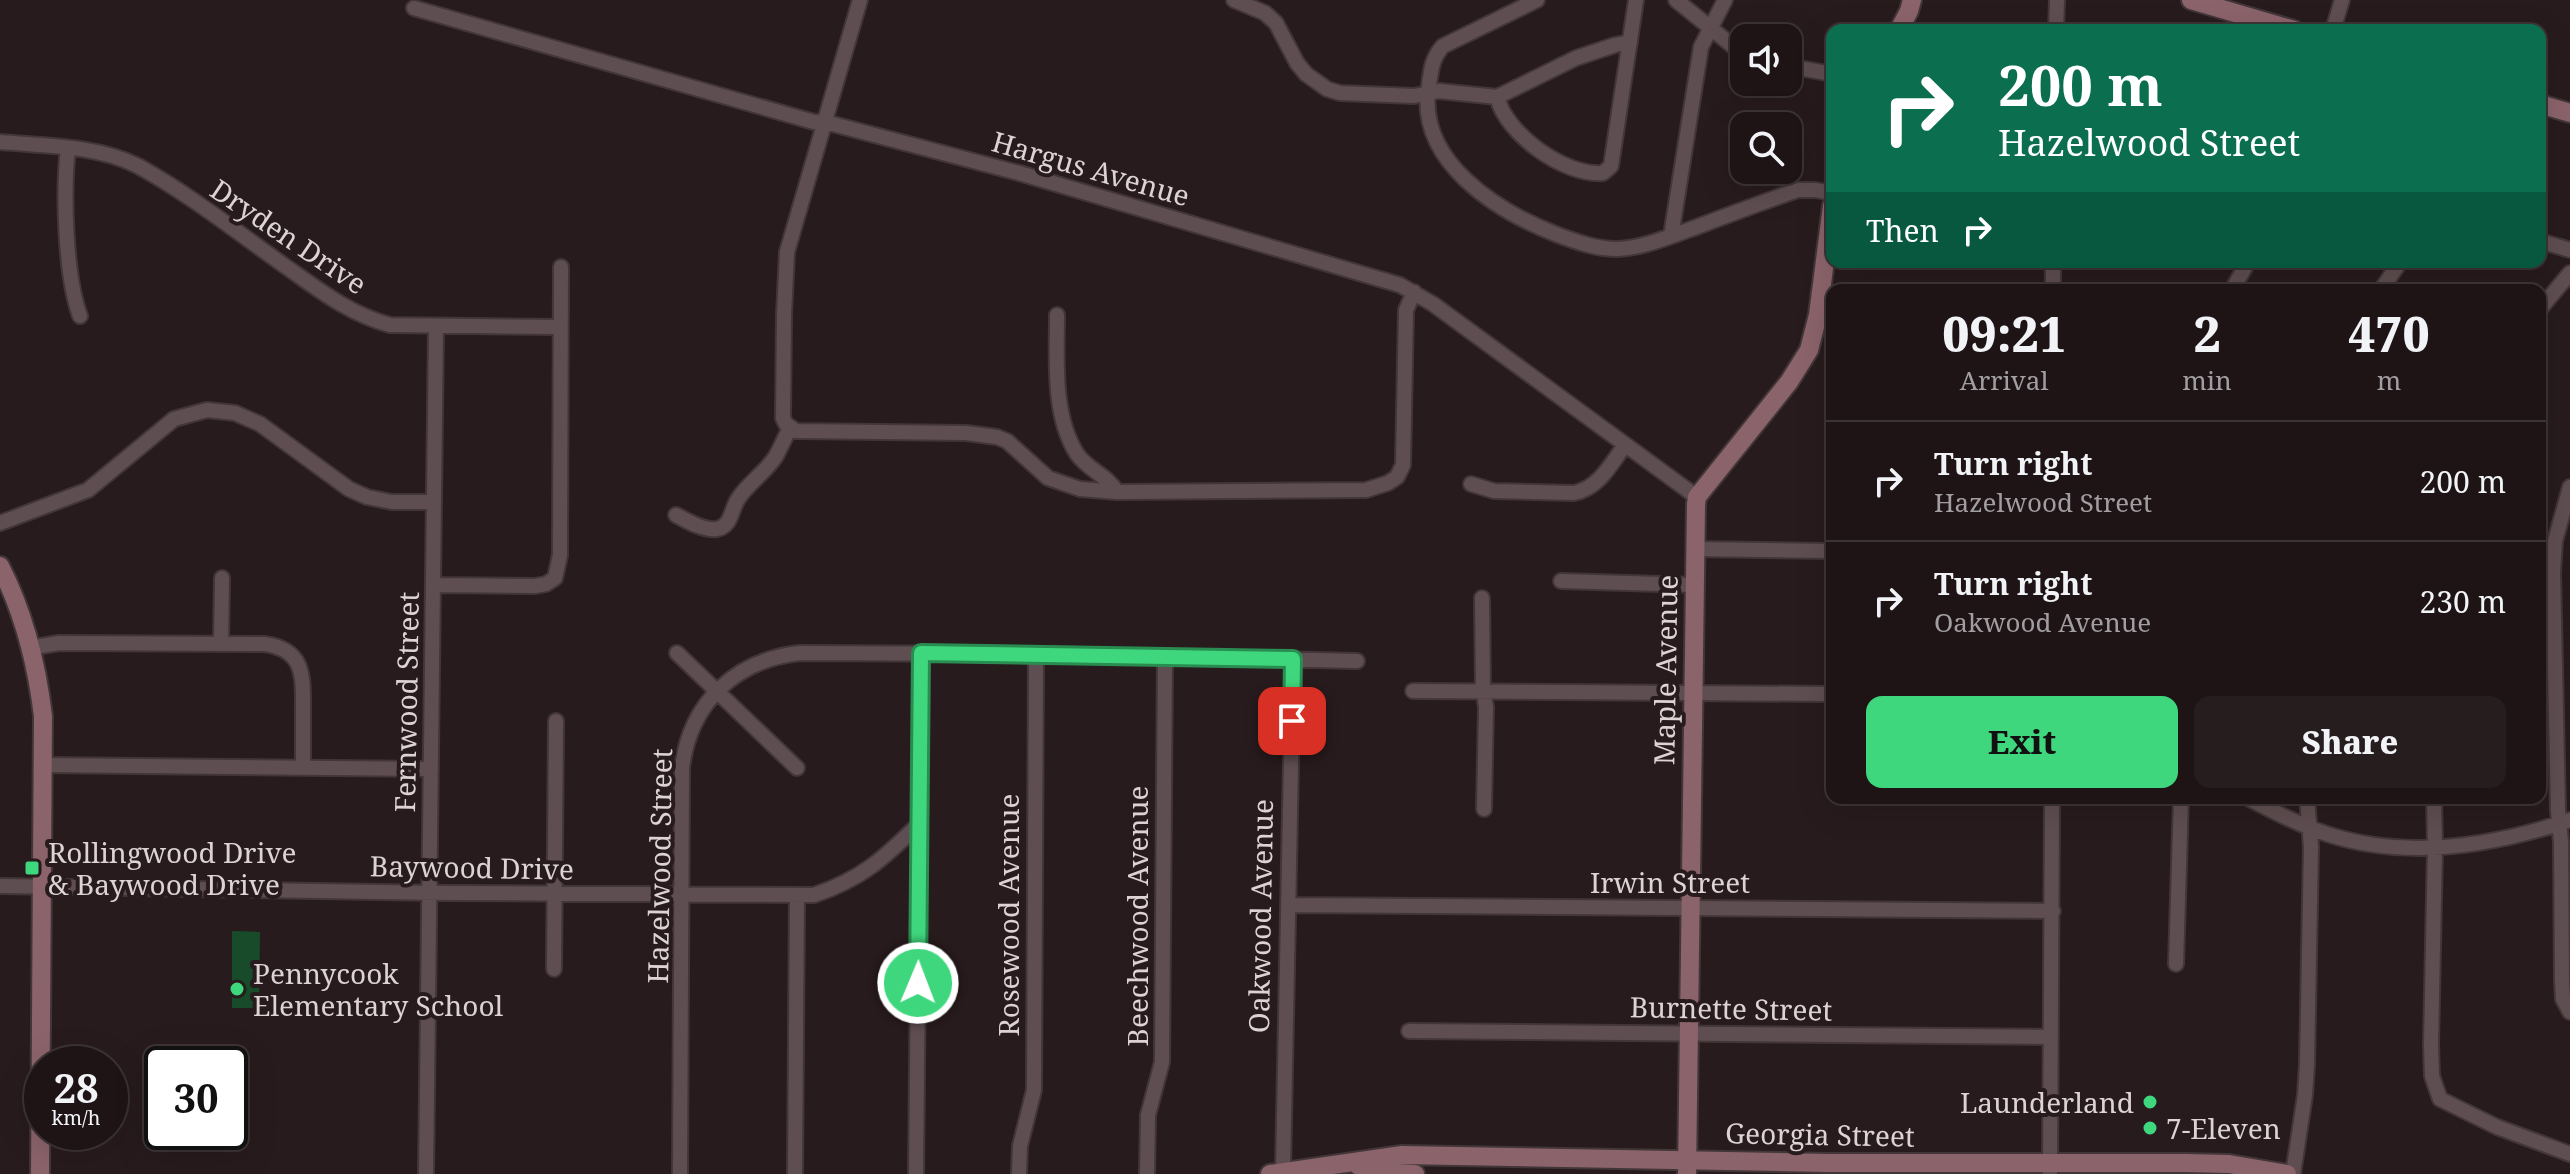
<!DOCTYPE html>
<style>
:root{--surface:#1e1416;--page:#261d1f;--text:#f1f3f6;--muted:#a19ea1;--line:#3c3335;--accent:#3fd77d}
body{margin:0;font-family:"Noto Serif",serif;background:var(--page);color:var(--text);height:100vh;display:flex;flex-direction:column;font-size:30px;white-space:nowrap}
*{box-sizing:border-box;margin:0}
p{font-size:26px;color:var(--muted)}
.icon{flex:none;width:44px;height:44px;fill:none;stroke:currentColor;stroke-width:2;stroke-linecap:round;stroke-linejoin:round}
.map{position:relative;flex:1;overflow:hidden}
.sheet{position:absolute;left:1826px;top:284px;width:720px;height:520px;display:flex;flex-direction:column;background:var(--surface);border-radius:16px;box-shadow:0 8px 32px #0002,0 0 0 2px var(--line)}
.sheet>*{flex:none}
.top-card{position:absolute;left:1826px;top:24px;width:720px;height:244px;border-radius:16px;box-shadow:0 8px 32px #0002,0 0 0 2px var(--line);background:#0b6e4f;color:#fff;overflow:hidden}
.fabs{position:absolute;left:1730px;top:24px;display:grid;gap:16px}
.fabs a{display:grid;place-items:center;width:72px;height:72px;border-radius:16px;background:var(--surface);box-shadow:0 8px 32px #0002,0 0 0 2px var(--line);font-size:40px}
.speed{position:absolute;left:24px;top:1046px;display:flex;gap:16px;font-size:40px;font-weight:700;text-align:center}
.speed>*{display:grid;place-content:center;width:104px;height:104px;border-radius:50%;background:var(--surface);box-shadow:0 8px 32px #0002,0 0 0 2px var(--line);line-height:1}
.speed small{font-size:20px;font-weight:400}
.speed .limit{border:4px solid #111;border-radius:12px;background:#fff;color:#111}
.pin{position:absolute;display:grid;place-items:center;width:68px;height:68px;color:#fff;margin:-34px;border-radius:16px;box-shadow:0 4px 12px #0006}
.me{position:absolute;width:88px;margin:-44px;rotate:1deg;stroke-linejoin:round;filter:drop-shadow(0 0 6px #0008)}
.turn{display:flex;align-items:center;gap:28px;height:168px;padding:0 40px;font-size:36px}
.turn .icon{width:104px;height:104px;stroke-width:2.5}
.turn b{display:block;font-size:56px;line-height:68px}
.then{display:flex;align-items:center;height:76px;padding:0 40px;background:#0003;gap:16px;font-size:30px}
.eta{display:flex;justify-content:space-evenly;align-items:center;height:136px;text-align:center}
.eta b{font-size:48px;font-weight:800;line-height:56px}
.button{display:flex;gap:16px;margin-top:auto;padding:16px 40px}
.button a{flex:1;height:92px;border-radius:16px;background:var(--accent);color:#111;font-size:32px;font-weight:800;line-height:92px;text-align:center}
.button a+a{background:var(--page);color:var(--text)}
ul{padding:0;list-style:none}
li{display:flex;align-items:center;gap:24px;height:120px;padding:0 40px;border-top:2px solid var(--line)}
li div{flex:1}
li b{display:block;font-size:30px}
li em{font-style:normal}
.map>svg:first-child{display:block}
.green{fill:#174b2a}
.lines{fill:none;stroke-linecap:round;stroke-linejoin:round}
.street-casing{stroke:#423638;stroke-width:18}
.secondary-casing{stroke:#423638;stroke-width:22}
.street{stroke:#5f4e51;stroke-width:14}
.secondary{stroke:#8b636b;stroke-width:18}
.route-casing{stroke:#298c51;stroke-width:20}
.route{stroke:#3fd77d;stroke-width:14}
.poi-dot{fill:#3fd77d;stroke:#281b1d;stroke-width:3}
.labels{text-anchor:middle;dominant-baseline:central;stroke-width:8;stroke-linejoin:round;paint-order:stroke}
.street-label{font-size:28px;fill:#ddd3d5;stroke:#281b1d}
.poi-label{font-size:28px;fill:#ddd3d5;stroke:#281b1d;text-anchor:start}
</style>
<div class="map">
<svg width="2570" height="1174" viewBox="0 0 2570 1174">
<rect width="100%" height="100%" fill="#281b1d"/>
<!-- green -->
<path class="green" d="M232 931 260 932 259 1008H232Z"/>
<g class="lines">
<!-- street casing -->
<g class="street-casing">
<path id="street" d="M860 0 787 252 784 315 783 418 786 424 796 431 966 433 997 437 1007 441 1048 478 1080 489 1117 492 1366 490 1388 483 1397 477 1403 465 1406 310 1414 292
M1234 0 1265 13 1276 23 1297 63 1306 74 1327 89 1340 93 1414 96 1439 91 1497 97 1576 58 1615 45 1630 42
M1537 0 1443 46C1432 58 1431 70 1429 85 1415 161 1498 212 1558 235 1577 242 1596 249 1617 249 1644 248 1670 236 1694 228 1728 215 1763 202 1798 190H1815L1832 193
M1676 0 1744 55
M414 8 814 122H825L1019 173 1400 285 1433 304 1697 497
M2056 30 2057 0
M2333 30 2342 0
M1788 66 1832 74
M1497 97C1506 134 1564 176 1603 173L1611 166 1636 0
M0 142C45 146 97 145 138 166 189 194 237 232 285 266 319 290 349 314 390 325L560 327
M68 148C63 192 65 275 80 316
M1671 236 1701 47 1725 0
M2540 241 2570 250
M2053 290V262
M2232 290 2248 262
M2381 290 2400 262
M2540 309 2570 273
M1057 315C1057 358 1052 415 1077 454 1088 470 1107 475 1117 492
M1471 484 1494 491 1574 493C1599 488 1611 464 1625 445
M2570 487 2555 541 2553 572 2558 811 2561 842 2562 980 2563 999 2570 1012
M676 515C687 521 704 531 717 529 732 526 731 509 738 499 748 483 765 473 776 456 781 447 785 437 790 428
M0 523 88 490 174 419 207 410 235 413 260 424 349 489 367 497 392 502H434
M1695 549 1832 551
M1561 581 1694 585
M433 585 535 586 546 584 555 578 560 555 561 267
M1482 598 1483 690 1486 707 1484 809
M221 644 222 578
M29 648 59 643 264 644C305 649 303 677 303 710 303 730 303 749 303 768
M677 653 797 768
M1413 691 1832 694
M44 765 431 769
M2248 798C2274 812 2299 825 2327 834 2406 860 2493 846 2570 820
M2434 798 2435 847 2431 1045 2432 1076 2440 1099 2497 1127 2570 1154
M0 886 442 893 814 895C862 879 884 858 919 824
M1288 905 2053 911
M2176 964 2181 798
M554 969 556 721
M1409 1031 2051 1037
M1283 1171 1293 659
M426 1174 436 327
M680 1174 682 768C690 703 735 660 800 653L1036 654 1357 661
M795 1174 797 895
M916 1174 921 653
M1019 1174 1020 1146 1034 1090 1036 654
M1147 1174 1148 1115 1162 1062 1165 656
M2050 1174 2052 798
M2293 1174 2305 1095 2307 1064 2311 847 2307 798"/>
</g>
<!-- secondary casing -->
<g class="secondary-casing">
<path id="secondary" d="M2191 0 2294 30
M1899 30 1909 11 1912 0
M2540 104 2570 113
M0 566C23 611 37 666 43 716L40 1174
M1359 1166 1387 1173 1415 1174
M1270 1174 1402 1155 1828 1163H2186L2229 1164 2287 1174
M1687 1174 1696 504 1697 497 1789 382 1809 350 1818 315 1832 206"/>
</g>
<!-- street -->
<use href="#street" class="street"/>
<!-- secondary -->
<use href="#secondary" class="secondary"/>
</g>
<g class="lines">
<!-- route casing -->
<g class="route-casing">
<path id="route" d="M918 983 921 653 1293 659 1292 721"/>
</g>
<!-- route -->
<use href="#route" class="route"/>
</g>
<!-- markers -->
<g class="poi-dot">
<rect x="24" y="860" width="16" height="16" rx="4"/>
<circle cx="237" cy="989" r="8"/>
<circle cx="2150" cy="1102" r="8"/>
<circle cx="2150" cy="1128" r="8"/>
</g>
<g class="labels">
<!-- street labels -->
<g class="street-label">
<text transform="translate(1091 168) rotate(16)">Hargus Avenue</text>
<text transform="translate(289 236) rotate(34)">Dryden Drive</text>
<text transform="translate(1665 670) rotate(-89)">Maple Avenue</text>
<text transform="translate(406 702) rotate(-89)">Fernwood Street</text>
<text transform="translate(659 866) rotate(-89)">Hazelwood Street</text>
<text transform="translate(472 867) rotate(1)">Baywood Drive</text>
<text x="1670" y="882">Irwin Street</text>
<text transform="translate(1008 915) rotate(-90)">Rosewood Avenue</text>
<text transform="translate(1137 916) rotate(-90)">Beechwood Avenue</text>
<text transform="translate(1260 916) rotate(-89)">Oakwood Avenue</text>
<text transform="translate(1731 1008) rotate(1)">Burnette Street</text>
<text transform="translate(1820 1134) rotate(1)">Georgia Street</text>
</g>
<!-- poi labels -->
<g class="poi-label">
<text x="48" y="852">Rollingwood Drive<tspan x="48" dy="32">&amp; Baywood Drive</tspan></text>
<text x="253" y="973">Pennycook<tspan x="253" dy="32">Elementary School</tspan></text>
<text x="2134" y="1102" text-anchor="end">Launderland</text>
<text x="2166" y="1128">7-Eleven</text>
</g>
</g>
</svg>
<div class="fabs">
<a><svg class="icon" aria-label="sound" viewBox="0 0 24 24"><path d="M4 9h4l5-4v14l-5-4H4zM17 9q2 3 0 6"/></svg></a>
<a><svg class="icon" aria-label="search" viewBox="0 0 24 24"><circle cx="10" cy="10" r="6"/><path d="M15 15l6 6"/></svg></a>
</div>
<div class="speed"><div>28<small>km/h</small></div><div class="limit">30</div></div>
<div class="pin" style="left:1292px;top:721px;background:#d93025"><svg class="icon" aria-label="arrive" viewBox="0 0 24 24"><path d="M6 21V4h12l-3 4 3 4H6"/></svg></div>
<svg class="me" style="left:918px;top:983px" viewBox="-20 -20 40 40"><circle r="17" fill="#3fd77d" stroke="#fff" stroke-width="3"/><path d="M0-11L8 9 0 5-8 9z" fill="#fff"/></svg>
<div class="top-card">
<div class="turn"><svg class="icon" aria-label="right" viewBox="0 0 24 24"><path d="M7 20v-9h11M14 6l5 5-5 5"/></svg><div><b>200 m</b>Hazelwood Street</div></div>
<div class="then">Then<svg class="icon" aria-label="right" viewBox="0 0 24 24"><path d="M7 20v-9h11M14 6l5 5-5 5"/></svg></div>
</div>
<section class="sheet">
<div class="eta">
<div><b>09:21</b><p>Arrival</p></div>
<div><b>2</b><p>min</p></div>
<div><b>470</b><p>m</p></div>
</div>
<ul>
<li><svg class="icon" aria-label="right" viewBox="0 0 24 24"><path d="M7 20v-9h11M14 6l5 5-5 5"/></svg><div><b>Turn right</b><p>Hazelwood Street</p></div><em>200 m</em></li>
<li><svg class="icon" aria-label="right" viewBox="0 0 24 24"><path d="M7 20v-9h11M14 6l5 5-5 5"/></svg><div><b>Turn right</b><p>Oakwood Avenue</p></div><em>230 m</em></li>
</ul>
<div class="button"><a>Exit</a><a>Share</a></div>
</section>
</div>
